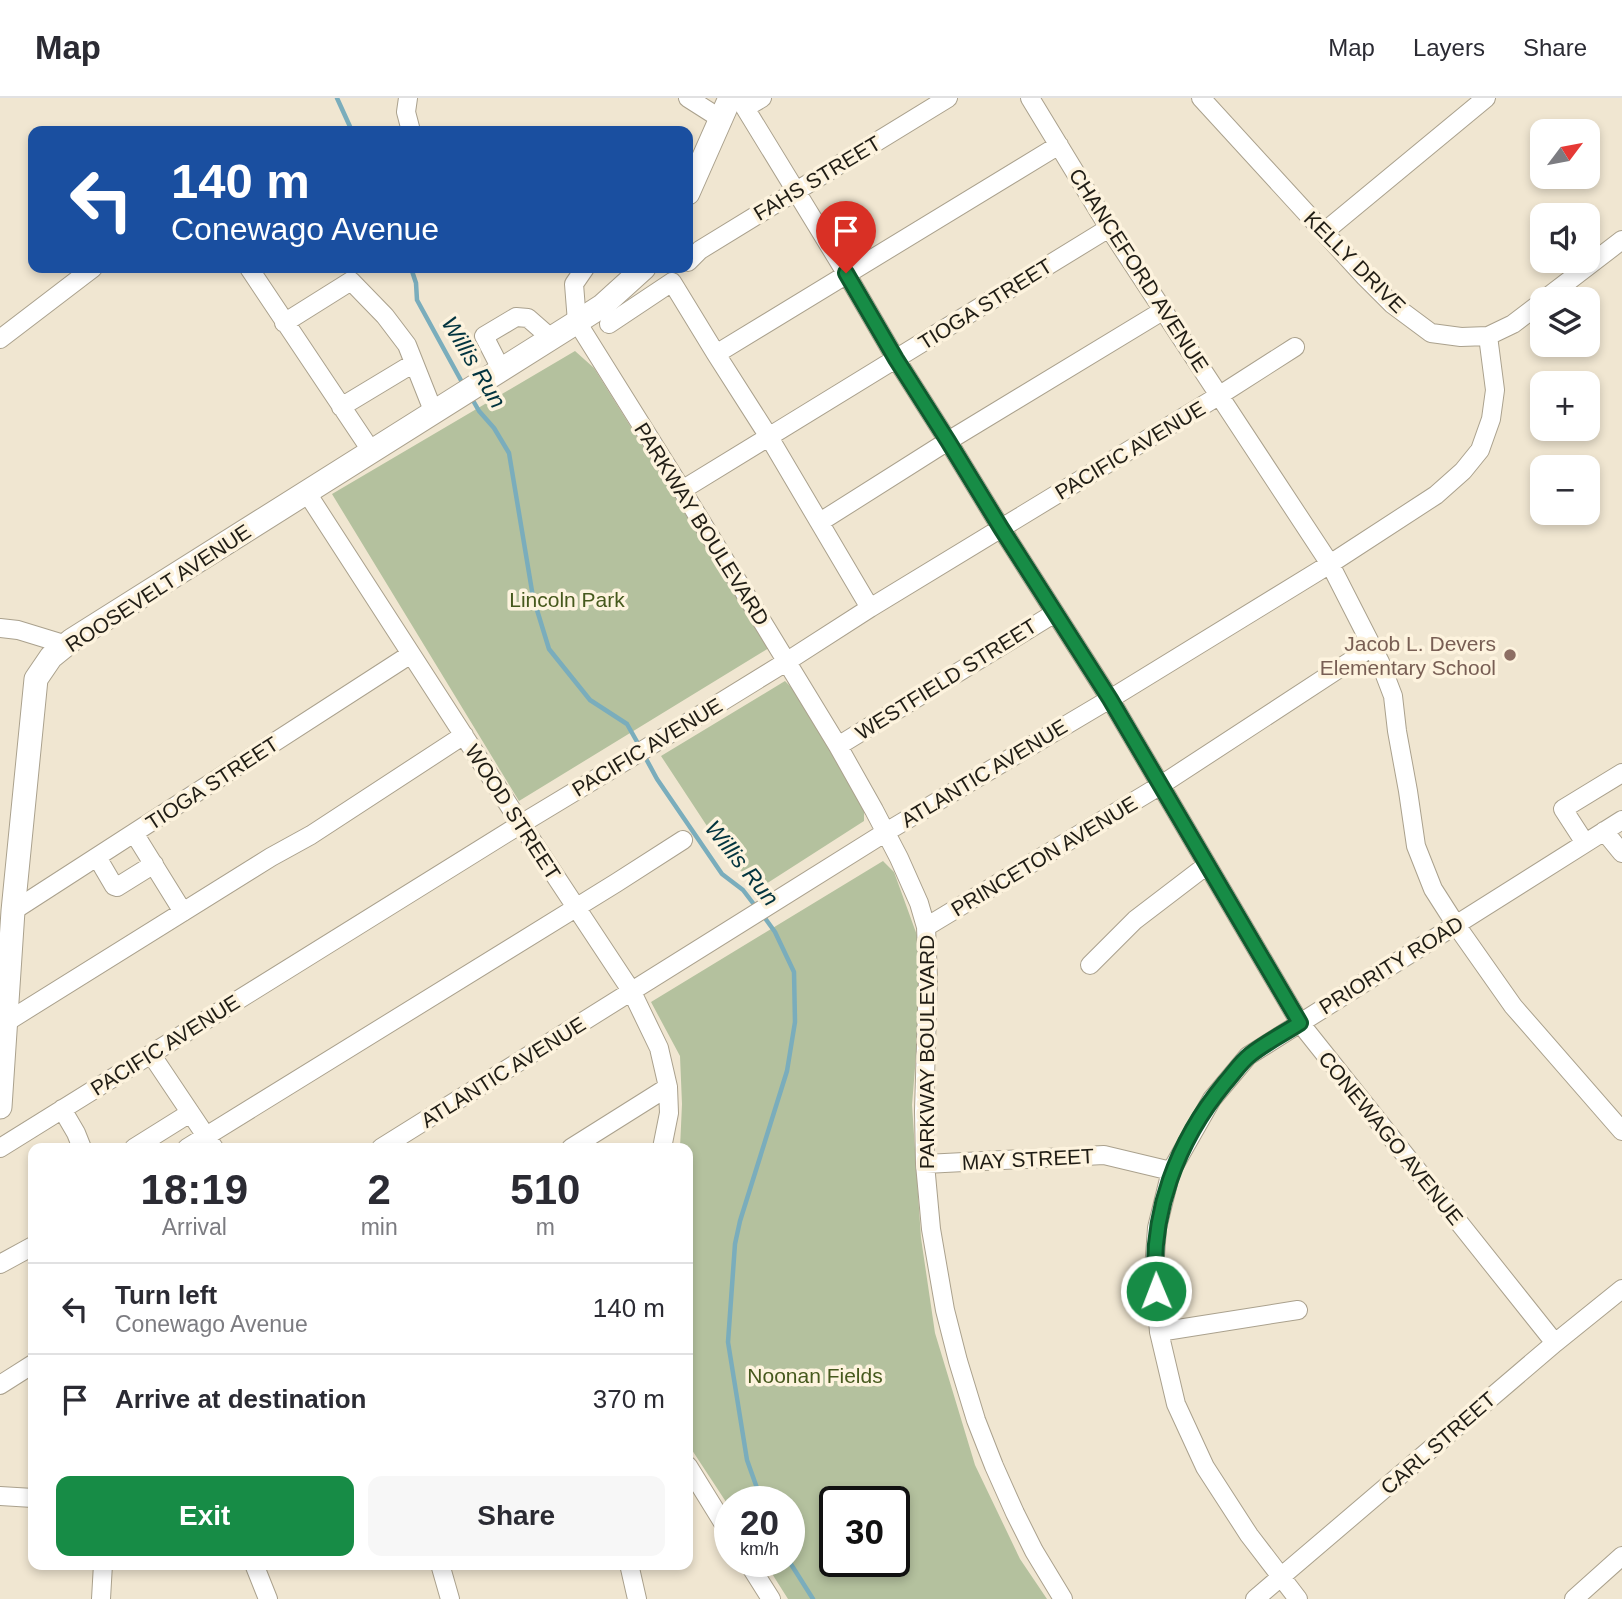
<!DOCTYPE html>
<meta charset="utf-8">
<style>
:root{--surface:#fff;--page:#f7f7f7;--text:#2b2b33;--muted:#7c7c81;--line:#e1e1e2;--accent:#178c46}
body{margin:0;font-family:Helvetica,sans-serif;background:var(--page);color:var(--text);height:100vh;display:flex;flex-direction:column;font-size:26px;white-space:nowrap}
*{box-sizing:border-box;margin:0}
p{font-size:23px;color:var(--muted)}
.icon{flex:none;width:38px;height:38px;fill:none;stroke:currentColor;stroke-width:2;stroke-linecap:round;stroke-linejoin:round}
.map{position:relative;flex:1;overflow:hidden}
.drawer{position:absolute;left:28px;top:1045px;width:665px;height:427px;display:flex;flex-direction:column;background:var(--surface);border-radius:14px;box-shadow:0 4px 10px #0003}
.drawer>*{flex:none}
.banner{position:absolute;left:28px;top:28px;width:665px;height:147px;border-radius:14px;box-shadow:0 4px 10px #0003;background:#1a4fa0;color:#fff;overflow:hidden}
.needle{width:46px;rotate:58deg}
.controls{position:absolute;left:1530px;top:21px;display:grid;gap:14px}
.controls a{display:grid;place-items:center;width:70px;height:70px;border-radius:14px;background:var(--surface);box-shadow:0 4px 10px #0003;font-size:35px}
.speed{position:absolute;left:714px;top:1388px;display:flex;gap:14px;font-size:35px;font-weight:700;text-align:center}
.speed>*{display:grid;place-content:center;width:91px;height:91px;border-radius:50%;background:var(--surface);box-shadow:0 4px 10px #0003;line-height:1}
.speed small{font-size:18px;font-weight:400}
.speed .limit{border:4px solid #111;border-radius:10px;background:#fff;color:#111}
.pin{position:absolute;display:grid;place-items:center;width:60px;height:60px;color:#fff;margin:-72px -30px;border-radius:50% 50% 50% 0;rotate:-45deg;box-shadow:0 0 7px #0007}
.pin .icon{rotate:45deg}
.me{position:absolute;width:77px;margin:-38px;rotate:359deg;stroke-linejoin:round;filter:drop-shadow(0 0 5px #0008)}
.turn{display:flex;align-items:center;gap:24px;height:147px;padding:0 28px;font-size:32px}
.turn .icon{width:91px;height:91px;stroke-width:2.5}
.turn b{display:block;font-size:49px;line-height:60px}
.eta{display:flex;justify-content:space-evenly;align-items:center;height:119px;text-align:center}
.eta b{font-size:42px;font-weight:600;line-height:49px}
.action{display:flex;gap:14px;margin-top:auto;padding:14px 28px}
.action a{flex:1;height:80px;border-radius:14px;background:var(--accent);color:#fff;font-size:28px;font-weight:600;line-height:80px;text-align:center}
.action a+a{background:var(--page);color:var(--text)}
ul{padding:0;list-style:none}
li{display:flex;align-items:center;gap:21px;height:91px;padding:0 28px;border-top:2px solid var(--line)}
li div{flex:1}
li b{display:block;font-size:26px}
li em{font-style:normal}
header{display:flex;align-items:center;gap:42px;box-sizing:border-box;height:98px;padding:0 35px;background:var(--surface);border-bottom:2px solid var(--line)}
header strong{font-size:33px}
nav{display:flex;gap:38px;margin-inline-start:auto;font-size:24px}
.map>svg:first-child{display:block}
.green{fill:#b4c19e;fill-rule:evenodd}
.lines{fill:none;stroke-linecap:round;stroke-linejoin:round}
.stream{stroke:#7aadbc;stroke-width:4.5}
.minor-casing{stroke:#aaa18d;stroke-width:20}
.major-casing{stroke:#aaa18d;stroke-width:25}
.minor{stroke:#fff;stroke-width:18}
.major{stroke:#fff;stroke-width:23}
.route-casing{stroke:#0f5b2e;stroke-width:18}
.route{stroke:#178c46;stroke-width:12}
.education-dot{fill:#8d6e63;stroke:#fdf3de;stroke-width:2.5}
.labels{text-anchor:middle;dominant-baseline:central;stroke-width:7;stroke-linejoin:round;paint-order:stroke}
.street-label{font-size:21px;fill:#201d15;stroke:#fdf3de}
.park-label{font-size:21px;fill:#46591d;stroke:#fdf3de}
.education-label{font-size:21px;fill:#785e54;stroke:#fdf3de;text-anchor:end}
.water-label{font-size:23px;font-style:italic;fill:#02343f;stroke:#fdf3de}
</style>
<header>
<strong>Map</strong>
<nav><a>Map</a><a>Layers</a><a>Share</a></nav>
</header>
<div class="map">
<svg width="1622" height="1501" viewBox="0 0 1622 1501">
<rect width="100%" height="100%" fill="#f0e6d1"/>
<!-- green -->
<path class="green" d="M575 253 594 270 769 550 519 703 332 396Z
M785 583 793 591 864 708V723L758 791 726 757 661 658Z
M883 763 894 774 918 840 920 909 912 1007 921 1140 935 1235 975 1367 1020 1461 1047 1501H788L764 1463H789V1404H730V1410L688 1346V1050H680L682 1006 680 958 651 904ZM835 1404H894V1463H835Z"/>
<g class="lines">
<!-- stream -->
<path class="stream" d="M337 0 352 33
M411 170 416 185 417 202 463 286
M471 299 479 313 494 330 509 355 533 499 549 551 590 602 627 626 640 649
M644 657 657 681 722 776 743 792 756 809
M762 816 775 834 794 874 795 924 787 973 740 1123 735 1146 728 1244 747 1362 762 1404
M789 1463 813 1501"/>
<!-- minor casing -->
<g class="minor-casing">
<path id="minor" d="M408 0 406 14 411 33
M688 0 721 21
M739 0 846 175 896 261 948 343 1001 430 1110 601 1300 925 1555 1245
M1030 0 1109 130 1330 466 1380 564 1393 598 1397 633 1408 693 1416 748 1433 791 1456 827 1513 908 1622 1033
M1201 0 1365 179 1392 206 1431 235 1461 239 1488 238 1513 226 1542 204
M745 10 762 0
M1324 134 1486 0
M688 164 700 152 948 0
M249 170 372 354
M585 170 574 186 577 224 682 392 838 648 874 712 899 760 919 805 926 829 928 880 924 1013 925 1066 931 1131 945 1212 958 1263 976 1322 994 1368 1015 1415 1034 1453 1063 1501
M672 184 716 256 769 339 870 510
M1545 201 1622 142
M284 225 351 183 385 218 407 247 434 315
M609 226 672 184
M0 241 93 170
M716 256 1059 47
M502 273 484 238 516 219 528 220 552 241
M341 309 414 265
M682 392 1109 130
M307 395 521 726 632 894 659 950 668 989 669 1015 662 1050
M820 424 948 343 1164 212
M0 530 18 532 67 547
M838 648 1055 515
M1604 733 1622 755
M134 735 183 814
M1585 745 1563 711 1622 675
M97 759 114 788 117 789 154 766
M13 813 411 556
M926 829 1161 687 1372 549
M1090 867 1135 822 1207 767
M5 925 271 759 311 737 464 637
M151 956 214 1050
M62 1011 76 1035 82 1050
M0 1050 521 726 627 662 786 564 870 510 1220 297 1295 249
M134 1050 190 1015
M187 1050 616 785 683 742
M381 1050 886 734 1110 601 1330 466 1436 397 1463 373 1480 352 1491 321 1495 292 1488 238
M571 1050 668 989
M925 1066 1104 1057 1171 1073
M0 1166 33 1148
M1159 1234 1298 1212
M0 1287 33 1266
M688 1368 730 1436
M0 1398 33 1400
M747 1463 771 1501
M254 1466 268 1501
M440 1466 450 1501
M629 1466 637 1501
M101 1501 103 1466
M1255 1501 1555 1245 1622 1191
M1298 1501 1249 1437 1205 1369 1176 1306 1159 1234 1154 1172 1157 1130 1171 1073 1212 1001 1248 958 1622 722
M1574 1501 1622 1458"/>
</g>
<!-- major casing -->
<g class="major-casing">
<path id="major" d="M688 95 730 0
M0 1009 13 813 36 581 51 559 72 542 577 224 602 208 644 170"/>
</g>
<!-- minor -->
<use href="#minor" class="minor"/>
<!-- major -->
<use href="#major" class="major"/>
</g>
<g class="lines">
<!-- route casing -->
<g class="route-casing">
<path id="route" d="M846 175 896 261 948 343 1001 430 1110 601 1300 925C1283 936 1265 945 1250 957 1241 964 1233 976 1225 985 1177 1043 1149 1117 1156 1193"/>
</g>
<!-- route -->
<use href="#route" class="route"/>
</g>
<!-- markers -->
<circle class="education-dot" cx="1510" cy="557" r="7"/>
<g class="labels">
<!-- street labels -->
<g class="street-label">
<text transform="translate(817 80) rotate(-31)">FAHS STREET</text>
<text transform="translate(1355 164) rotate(45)">KELLY DRIVE</text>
<text transform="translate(1139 172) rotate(57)">CHANCEFORD AVENUE</text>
<text transform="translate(985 206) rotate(-32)">TIOGA STREET</text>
<text transform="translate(1130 352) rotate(-31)">PACIFIC AVENUE</text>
<text transform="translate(702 426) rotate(58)">PARKWAY BOULEVARD</text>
<text transform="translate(158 490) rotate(-33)">ROOSEVELT AVENUE</text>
<text transform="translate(946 581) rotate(-32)">WESTFIELD STREET</text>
<text transform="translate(647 649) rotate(-31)">PACIFIC AVENUE</text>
<text transform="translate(984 675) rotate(-31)">ATLANTIC AVENUE</text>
<text transform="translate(212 685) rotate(-33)">TIOGA STREET</text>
<text transform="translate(513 714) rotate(57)">WOOD STREET</text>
<text transform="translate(1044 758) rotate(-31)">PRINCETON AVENUE</text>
<text transform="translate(1391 867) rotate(-32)">PRIORITY ROAD</text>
<text transform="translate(165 947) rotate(-32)">PACIFIC AVENUE</text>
<text transform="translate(926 954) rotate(-90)">PARKWAY BOULEVARD</text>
<text transform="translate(503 974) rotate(-32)">ATLANTIC AVENUE</text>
<text transform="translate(1391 1040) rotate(51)">CONEWAGO AVENUE</text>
<text transform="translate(1028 1061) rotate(-3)">MAY STREET</text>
<text transform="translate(1438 1345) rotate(-41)">CARL STREET</text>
</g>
<!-- park labels -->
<g class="park-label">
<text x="567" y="501">Lincoln Park</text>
<text x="815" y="1277">Noonan Fields</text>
</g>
<!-- education labels -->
<g class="education-label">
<text x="1496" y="545">Jacob L. Devers<tspan x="1496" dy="24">Elementary School</tspan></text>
</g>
<!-- water labels -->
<g class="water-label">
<text transform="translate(474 264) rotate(59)">Willis Run</text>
<text transform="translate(742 765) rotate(51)">Willis Run</text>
</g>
</g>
</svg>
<div class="controls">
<a><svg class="needle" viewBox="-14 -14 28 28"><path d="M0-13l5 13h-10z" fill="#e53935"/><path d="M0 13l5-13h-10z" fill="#7c7c81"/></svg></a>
<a><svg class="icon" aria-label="sound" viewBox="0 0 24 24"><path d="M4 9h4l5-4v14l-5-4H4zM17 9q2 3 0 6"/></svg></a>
<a><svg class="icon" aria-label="layers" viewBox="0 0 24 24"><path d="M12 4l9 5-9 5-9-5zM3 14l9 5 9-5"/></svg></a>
<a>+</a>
<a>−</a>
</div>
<div class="speed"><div>20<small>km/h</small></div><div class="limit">30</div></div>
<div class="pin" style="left:846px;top:175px;background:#d93025"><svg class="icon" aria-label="arrive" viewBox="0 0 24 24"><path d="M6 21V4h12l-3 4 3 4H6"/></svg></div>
<svg class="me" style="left:1156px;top:1193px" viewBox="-20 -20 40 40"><circle r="17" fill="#178c46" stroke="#fff" stroke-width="3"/><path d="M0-11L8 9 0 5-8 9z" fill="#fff"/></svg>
<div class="banner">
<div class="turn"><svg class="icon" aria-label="left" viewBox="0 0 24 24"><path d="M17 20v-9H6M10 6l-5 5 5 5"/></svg><div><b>140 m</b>Conewago Avenue</div></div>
</div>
<section class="drawer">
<div class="eta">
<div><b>18:19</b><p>Arrival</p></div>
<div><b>2</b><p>min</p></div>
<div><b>510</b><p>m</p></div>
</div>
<ul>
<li><svg class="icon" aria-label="left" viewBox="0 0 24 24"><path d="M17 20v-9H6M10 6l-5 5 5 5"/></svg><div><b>Turn left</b><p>Conewago Avenue</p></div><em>140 m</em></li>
<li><svg class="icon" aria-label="arrive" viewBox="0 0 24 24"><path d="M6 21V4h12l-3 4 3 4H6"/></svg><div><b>Arrive at destination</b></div><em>370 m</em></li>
</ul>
<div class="action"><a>Exit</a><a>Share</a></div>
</section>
</div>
